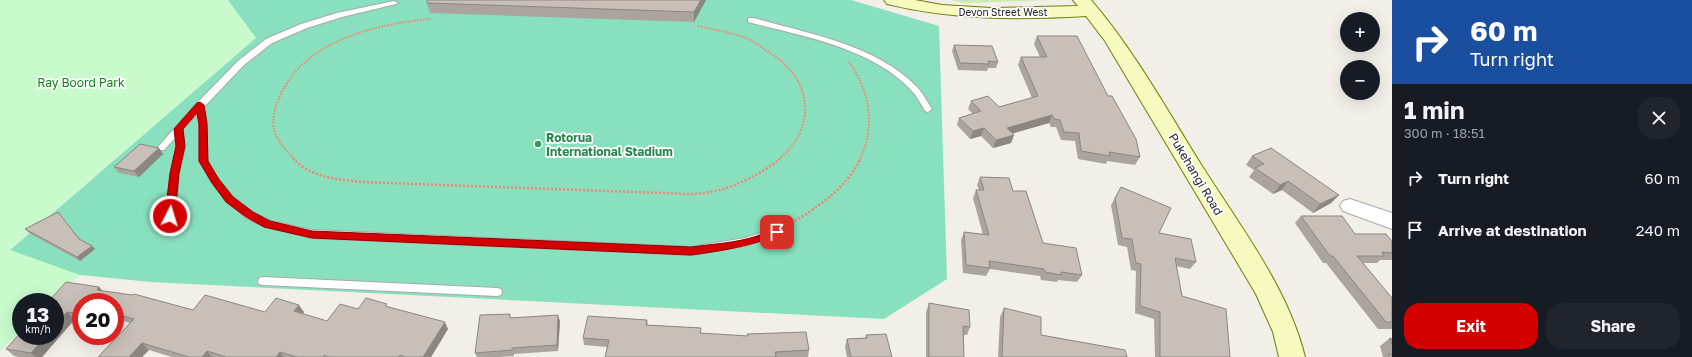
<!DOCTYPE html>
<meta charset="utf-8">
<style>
:root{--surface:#171b24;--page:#20242c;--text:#f1f3f6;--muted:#9ea1a6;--accent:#d40000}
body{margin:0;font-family:"Golos Text",sans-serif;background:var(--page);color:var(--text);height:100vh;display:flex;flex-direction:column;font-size:15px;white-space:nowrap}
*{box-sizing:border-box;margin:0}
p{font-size:13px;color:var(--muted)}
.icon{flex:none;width:22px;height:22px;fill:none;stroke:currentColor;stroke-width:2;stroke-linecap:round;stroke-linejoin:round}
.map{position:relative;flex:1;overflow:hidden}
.sheet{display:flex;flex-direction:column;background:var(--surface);width:300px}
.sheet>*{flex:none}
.top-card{background:#1a4fa0;color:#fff;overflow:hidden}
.fabs{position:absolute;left:1340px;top:12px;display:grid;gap:8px}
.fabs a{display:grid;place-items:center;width:40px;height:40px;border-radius:50%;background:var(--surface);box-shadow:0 4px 16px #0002;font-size:20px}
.speed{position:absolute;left:12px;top:293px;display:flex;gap:8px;font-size:20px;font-weight:700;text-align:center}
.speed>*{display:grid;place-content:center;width:52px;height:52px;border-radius:50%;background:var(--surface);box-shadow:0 4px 16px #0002;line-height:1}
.speed small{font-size:10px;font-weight:400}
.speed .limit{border:6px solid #d22;background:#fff;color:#111}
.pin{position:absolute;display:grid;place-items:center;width:34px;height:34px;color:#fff;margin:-17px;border-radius:8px;box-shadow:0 2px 6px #0006}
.me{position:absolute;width:44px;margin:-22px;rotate:5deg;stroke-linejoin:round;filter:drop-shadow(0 0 3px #0008)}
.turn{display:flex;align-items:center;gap:14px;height:84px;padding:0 12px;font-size:18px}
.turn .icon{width:52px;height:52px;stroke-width:2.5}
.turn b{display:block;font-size:28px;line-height:34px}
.round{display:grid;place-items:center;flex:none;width:42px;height:42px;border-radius:16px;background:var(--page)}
.overview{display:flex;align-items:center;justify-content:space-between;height:68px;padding:0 12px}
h1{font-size:24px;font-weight:700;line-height:30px}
.button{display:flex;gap:8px;margin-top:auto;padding:8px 12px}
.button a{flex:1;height:46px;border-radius:16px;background:var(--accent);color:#fff;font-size:16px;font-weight:700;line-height:46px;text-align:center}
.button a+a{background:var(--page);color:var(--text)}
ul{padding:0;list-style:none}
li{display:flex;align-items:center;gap:12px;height:52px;padding:0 12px}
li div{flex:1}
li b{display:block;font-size:15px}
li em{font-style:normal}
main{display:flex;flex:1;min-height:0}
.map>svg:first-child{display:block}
.grass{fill:#cdebb0}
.park{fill:#c8facc}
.pitch{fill:#88e0be}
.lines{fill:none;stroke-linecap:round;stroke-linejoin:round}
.lane-casing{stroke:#a9a9a9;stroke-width:2}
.street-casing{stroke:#a9a9a9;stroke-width:2}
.secondary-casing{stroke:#707d05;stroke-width:2}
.path-far1{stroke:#fa8072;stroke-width:2;stroke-dasharray:1.5 1.5;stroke-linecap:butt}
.path{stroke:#fa8072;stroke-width:2.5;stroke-dasharray:2 2;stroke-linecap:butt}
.lane{fill:#fff;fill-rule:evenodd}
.street{fill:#fff;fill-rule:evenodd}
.secondary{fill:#f7fabf;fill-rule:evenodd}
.wall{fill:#aba49e}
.shaded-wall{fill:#8b8681}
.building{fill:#c7bfb8;stroke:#8b8681}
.route{fill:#d40000;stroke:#8a0000}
.leisure-dot{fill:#2e9e5b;stroke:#fff;stroke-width:1.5}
.labels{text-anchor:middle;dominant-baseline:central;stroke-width:3.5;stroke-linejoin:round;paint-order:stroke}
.far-street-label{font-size:10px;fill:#222;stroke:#fff}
.park-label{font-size:12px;fill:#0c8416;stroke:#fff}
.leisure-label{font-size:12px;font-weight:bold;fill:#27864d;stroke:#fff;text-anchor:start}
.street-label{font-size:12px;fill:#222;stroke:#fff}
</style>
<main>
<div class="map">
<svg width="1392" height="357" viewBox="0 0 1392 357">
<rect width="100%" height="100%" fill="#f2efe9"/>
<!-- grass -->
<path class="grass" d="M951 0H1052L963 3Z"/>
<!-- park -->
<path class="park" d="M0 0H228L257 38 10 249 80 275 52 302H21V331L0 351Z"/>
<!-- pitch -->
<path class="pitch" d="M228 0H851L939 26 947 279 884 319 151 282 80 275 10 250 256 38Z"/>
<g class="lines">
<!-- lane casing -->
<g class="lane-casing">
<path id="lane" d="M394 1 398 3 396 4 342 17 307 28 272 43 244 65 204 107 207 124V161L218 179 233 197 252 212 270 221 312 230 691 247 745 238 777 228 780 229 782 232 780 235 745 246 691 255 312 238 265 227 246 218 227 201 212 183 199 161V124L197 114 182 130 185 146 179 173 175 216 173 219H167L165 216 171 173 177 146 175 138 164 150H158L157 148 197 103 238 61 266 39 301 24 337 13Z
M748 18H754C809 34 874 44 916 86 923 93 927 102 932 109L928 112 925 111C921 104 917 96 911 90 872 48 802 36 748 22Z
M263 277 497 288 501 289 502 292 501 295 497 296 263 285 259 284 258 281 259 278Z"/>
</g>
<!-- street casing -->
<g class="street-casing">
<path id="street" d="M1350 199 1392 213V229L1343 211 1340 206 1343 201Z"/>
</g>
<!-- secondary casing -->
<g class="secondary-casing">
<path id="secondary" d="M884 0H915L942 5 991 8 1078 6 1073 0H1091C1134 50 1167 110 1202 166 1240 226 1288 288 1305 357H1279L1273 332 1256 294 1105 41 1086 16C1017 20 954 20 887 4Z"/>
</g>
<!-- path-far1 -->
<path class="path-far1" d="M698 26C714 30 730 32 746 38 753 41 760 46 767 51 790 65 806 84 805 112 804 131 794 147 779 159
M849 62C870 91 876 126 860 159
M294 159C273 136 267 126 280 96 305 40 376 24 431 19"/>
<!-- path -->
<path class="path" d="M293 158C310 178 337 179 361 182L690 194C722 194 756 178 781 158
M788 225C817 208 846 189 861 158"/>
<!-- lane -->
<use href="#lane" class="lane"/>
<!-- street -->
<use href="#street" class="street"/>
<!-- secondary -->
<use href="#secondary" class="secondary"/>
</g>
<!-- wall -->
<path class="wall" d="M427 0H706L694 22 430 13 427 3Z
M1037 36 1140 157 1135 165 1107 161 1106 164 1078 159 1075 141 1061 140 1056 127H1051L1049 123 1013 133 1014 135 1011 143 993 148 981 136 970 139 957 125 959 118 973 114 968 109 971 101 999 107 1032 98 1018 65 1021 57H1040L1034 44Z
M954 45 998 62 996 68H988L987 71 958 70 952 51Z
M159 148 163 154 139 177 119 173 114 167Z
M1252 156 1339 195 1331 203 1313 213 1282 190 1273 194 1249 177 1254 170 1246 165Z
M980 177 1013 191 1043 243 1082 275 1077 282 1058 280 1057 282 1041 280 1040 276 990 269 986 276 963 273 961 240 964 232 983 235 973 198 976 190H979L977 185Z
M1121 187 1159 233 1196 262 1190 269 1176 266 1182 296 1230 357H1155L1154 319 1135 313 1136 271 1131 270 1127 247 1118 245 1111 205Z
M58 212 80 239 92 246 95 249 80 261 29 233 25 229Z
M1301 216 1355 234 1392 241V260H1380L1377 263H1363L1392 298V329H1378L1326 263H1323L1295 223Z
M99 287 102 291 193 310 265 312H304L302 314 327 321 358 309 388 307 448 329 431 357H172L149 350 142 357H98L130 323 115 319V302H81V320L75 319 42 357H19L14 356 6 349 55 302Z
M929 303 970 327 967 335H964V357H926V312Z
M1004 308 1041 335 1127 357H998L1000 317Z
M511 318 560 321 558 351 514 354V356L499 357H477L475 353Z
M647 320 648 325 701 328V333L809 350 808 357H605L607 347 584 345 583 338Z
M866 335 892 357H847L845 347 847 339 865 338Z
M1390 338 1392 339V357H1383L1380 346Z"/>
<!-- shaded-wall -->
<path class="shaded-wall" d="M701 0H706L694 22V12Z
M1052 115 1049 123 1004 136 1007 128Z
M984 128 981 136 970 139 973 131Z
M1014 135 1011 143 993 148 996 140Z
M159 148 163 154 139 177 134 171Z
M1288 181 1282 190 1273 194 1280 185Z
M1339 195 1331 203 1313 213 1320 204Z
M92 246 95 249 80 261 77 257Z
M99 287 106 294 97 290Z
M299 305 304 312 299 319 294 311Z
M67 312 75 319 42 357H35L31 353 46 336H55V326Z
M558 315 560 321 558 351 557 345Z
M445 322 448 329 431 357H423Z
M142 343 149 350 142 357H129Z
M207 351 212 357H202Z
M280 352 284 357H276Z"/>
<!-- building -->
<path class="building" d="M427 0H701L694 12 427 3Z
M1037 36H1077L1108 96H1112L1136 139 1140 157 1109 152 1110 156 1081 151 1079 133 1064 132 1060 120 1054 119 1052 115 1007 128 1014 135 996 140 984 128 973 131 959 118 981 111 971 101 988 96 999 107 1038 96 1021 57H1047Z
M954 45 992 46 998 62 988 61 989 64 960 63Z
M140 144 159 148 134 171 114 167Z
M1271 148 1339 195 1320 204 1288 181 1280 185 1255 168 1264 164 1252 156Z
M980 177 1009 178 1013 191H1026L1043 243 1076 248 1082 275 1061 272V275L1045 272 1044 269 989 261 990 268 966 265 964 232 989 235 976 190H984Z
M1121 187 1171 208 1159 233 1191 239 1196 262 1175 258 1182 296 1226 309 1230 357H1160V312L1140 306 1141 264 1136 263 1132 239 1122 238 1115 198Z
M58 212 79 239 92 246 77 257 25 229Z
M1301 216H1342L1355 234H1386L1392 241V253L1382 252 1384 256H1357L1392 298V322H1386L1333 256H1330Z
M66 282 99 287 97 290 132 295 134 294 193 310 205 295 265 312 276 298 299 305 294 311 327 321 340 304 358 309 366 298 387 304 385 306 445 322 423 357H405L400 355 399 357H329L324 355 323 357H297L280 352 276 357H226L207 351 202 357H189L142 343 129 357H98L134 319 115 314V302H81V314L67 312 55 326V302H48Z
M929 303 969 310 970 327 963 326 964 357H929Z
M1004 308 1041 317V335L1125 350 1127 357H1002Z
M510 314V318L558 315 557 345 512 348V350L475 353 480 315Z
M588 316 647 320 646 325 701 328 700 333 748 336 747 334 806 332 809 350 775 352 776 357H605L609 340 583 338Z
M21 332V336H46L31 353 6 349Z
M886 334 892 357H851L847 339 867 338 866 335Z
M1390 338 1392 339V345Z
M1389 354 1392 355V357H1389Z"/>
<!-- route -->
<path class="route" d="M200 102 204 105 207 124 208 161 218 178 233 197 253 212 270 221 312 231 691 247C713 244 736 243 757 236 764 234 773 227 781 229L782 232 781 234C751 246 722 251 691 255L312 238 264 227 246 217 226 202 212 183 199 161V124L197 113 183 129 185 146 179 173 175 216 170 220 165 216 170 173 176 146 174 129 197 103Z"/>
<!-- markers -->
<circle class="leisure-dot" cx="538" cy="144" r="4"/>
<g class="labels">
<!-- far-street labels -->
<g class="far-street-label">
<text x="1003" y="12">Devon Street West</text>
</g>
<!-- park labels -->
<g class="park-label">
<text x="81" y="82">Ray Boord Park</text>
</g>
<!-- leisure labels -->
<g class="leisure-label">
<text x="546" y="137">Rotorua<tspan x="546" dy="14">International Stadium</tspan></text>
</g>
<!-- street labels -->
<g class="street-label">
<text transform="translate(1196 174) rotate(59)">Pukehangi Road</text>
</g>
</g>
</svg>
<div class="fabs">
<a>+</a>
<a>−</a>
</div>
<div class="speed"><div>13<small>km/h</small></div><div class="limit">20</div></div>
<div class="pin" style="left:777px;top:232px;background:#d93025"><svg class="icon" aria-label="arrive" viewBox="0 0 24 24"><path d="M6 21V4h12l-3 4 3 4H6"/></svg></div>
<svg class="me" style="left:170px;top:216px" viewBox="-20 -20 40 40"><circle r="17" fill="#d40000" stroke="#fff" stroke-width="3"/><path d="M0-11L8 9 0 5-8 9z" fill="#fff"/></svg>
</div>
<section class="sheet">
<div class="top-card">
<div class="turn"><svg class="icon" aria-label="right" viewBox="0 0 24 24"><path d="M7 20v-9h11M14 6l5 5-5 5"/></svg><div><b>60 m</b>Turn right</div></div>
</div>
<div class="overview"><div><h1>1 min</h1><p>300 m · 18:51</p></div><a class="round"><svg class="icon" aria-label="close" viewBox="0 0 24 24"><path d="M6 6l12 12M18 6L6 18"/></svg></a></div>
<ul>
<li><svg class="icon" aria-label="right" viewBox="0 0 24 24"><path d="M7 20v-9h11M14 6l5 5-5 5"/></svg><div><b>Turn right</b></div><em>60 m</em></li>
<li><svg class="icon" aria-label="arrive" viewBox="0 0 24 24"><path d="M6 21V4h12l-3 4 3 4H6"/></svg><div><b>Arrive at destination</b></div><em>240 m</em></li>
</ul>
<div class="button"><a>Exit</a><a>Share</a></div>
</section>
</main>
